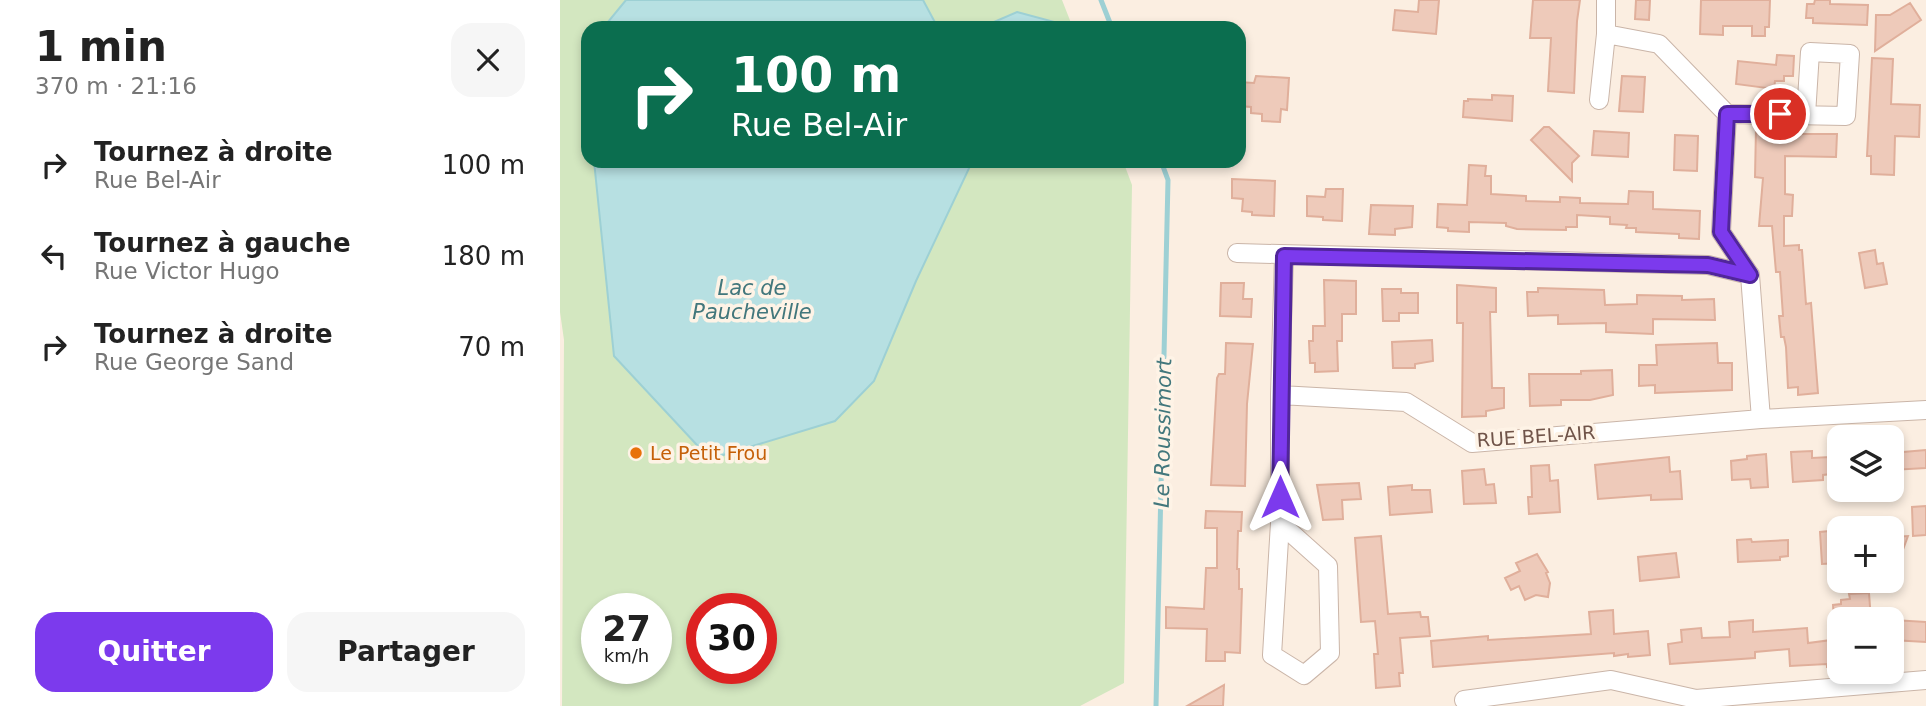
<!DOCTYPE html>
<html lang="fr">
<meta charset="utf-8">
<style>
:root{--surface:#fff;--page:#f6f6f6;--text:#222;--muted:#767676;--accent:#7c3aed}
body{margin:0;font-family:"DejaVu Sans",sans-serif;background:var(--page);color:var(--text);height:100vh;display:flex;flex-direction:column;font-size:26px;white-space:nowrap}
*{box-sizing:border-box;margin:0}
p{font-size:23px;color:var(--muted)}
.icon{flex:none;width:38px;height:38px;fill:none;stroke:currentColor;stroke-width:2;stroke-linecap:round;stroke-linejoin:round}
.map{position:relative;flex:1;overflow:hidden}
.sheet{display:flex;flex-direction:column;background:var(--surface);width:560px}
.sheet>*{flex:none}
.top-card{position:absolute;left:21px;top:21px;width:665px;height:147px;border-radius:21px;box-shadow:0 4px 10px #0003;background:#0b6e4f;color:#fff;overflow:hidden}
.controls{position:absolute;left:1267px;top:425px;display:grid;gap:14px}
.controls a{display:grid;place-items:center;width:77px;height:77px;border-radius:14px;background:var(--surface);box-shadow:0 4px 10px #0003;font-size:35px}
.speed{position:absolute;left:21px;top:593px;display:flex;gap:14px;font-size:35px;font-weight:700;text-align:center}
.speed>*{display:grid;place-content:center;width:91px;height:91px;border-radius:50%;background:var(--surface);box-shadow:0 4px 10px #0003;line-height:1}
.speed small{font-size:18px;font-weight:400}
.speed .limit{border:10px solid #d22;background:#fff;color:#111}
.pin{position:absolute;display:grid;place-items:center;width:60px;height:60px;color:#fff;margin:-30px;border:4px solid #fff;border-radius:50%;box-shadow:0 2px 7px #0007}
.me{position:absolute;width:77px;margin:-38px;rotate:0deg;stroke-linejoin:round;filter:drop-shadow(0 0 5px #0008)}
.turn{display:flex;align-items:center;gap:24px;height:147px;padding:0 35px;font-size:32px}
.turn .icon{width:91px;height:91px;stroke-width:2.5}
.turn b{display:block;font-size:49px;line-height:60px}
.round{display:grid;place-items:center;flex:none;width:74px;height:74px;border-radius:21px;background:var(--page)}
.head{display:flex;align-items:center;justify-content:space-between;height:119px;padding:0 35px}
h1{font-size:42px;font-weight:600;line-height:52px}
.primary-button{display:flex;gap:14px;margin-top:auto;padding:14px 35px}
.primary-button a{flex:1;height:80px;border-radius:21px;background:var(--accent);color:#fff;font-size:28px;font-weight:600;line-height:80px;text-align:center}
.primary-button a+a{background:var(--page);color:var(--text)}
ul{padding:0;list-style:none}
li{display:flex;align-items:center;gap:21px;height:91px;padding:0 35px}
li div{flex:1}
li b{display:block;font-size:26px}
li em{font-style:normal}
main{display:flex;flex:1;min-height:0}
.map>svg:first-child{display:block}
.green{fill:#d3e7c0;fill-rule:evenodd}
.water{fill:#b7e0e2;stroke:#9dd0d4;stroke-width:2}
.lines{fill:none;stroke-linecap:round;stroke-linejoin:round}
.stream{stroke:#9dd0d4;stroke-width:5}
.building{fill:#eecaba;stroke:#e0af9b;stroke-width:2}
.street-casing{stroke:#cab5a8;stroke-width:20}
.street{stroke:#fff;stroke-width:18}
.route-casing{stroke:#51269a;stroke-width:18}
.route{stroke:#7c3aed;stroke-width:12}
.food-dot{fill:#e8710a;stroke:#fef3e6;stroke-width:2.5}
.labels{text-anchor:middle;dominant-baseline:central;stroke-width:7;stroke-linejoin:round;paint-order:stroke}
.street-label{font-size:19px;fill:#705449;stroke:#fef3e6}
.food-label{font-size:19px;fill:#c56008;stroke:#fef3e6;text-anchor:start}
.water-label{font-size:21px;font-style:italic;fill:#42777c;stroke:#fef3e6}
</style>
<main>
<section class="sheet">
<div class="head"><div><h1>1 min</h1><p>370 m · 21:16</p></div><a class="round"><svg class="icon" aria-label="close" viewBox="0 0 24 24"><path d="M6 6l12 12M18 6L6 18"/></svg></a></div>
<ul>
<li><svg class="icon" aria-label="right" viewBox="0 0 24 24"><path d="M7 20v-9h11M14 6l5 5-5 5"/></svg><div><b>Tournez à droite</b><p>Rue Bel-Air</p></div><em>100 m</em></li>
<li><svg class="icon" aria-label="left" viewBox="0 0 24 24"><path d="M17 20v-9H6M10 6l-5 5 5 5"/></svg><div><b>Tournez à gauche</b><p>Rue Victor Hugo</p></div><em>180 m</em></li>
<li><svg class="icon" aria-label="right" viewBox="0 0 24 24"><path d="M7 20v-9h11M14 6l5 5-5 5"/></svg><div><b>Tournez à droite</b><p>Rue George Sand</p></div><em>70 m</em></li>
</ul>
<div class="primary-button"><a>Quitter</a><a>Partager</a></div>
</section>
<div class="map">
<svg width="1366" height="706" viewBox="0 0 1366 706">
<rect width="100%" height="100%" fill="#fbeee1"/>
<!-- green -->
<path class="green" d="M0 0H66L43 28H28V161H34L314 381 356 281 411 164 418 161H563L572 185 564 683 520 706H2L4 340 0 312ZM37 609H96V668H37ZM142 609H201V668H142Z
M363 0H502L513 28H504L502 24 457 12 420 28H378Z"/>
<!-- water -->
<path class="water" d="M66 0H363L378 28H43Z
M457 12 502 24 504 28H420Z
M34 161H418L411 164 356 281 314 381 275 421 150 459 54 356Z"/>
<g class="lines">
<!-- stream -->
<path class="stream" d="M541 0 552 28
M596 706 608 180 601 161"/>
</g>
<!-- building -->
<path class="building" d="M859 0H879L876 34 833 30 835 10 858 12Z
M973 0H1020L1017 21 1014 93 988 91 991 38H970Z
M1076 0H1090L1089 20 1075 19Z
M1141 0H1210L1209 27H1205V36H1192V26H1163V35L1140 34Z
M1255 0H1270V4L1308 5 1307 25 1253 23V18H1246L1247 4H1254Z
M1350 3 1361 20 1315 51 1316 15H1330Z
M1217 55 1234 56 1233 76H1224V81H1215L1214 89 1176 84 1178 61 1216 65Z
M1312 58 1333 59 1331 104 1360 105 1359 137 1335 136 1334 175 1311 174V156H1307Z
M696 76 729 78 727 110 721 109 720 122 702 121V114L691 113V107L679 106V82L694 83Z
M1062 76 1085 77 1083 112 1059 111Z
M932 95 953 96 952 121 903 117 904 101H908V99L932 100Z
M984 127H989L1019 156 1012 163V181L971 140Z
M1196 128H1224V134H1277L1276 157 1225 156V194L1233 195 1232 216H1224V246L1239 245V250H1242L1246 304 1251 303 1258 393 1238 395V387L1228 388 1226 347 1224 337H1221L1219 316H1223L1220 272H1216L1212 226H1199L1203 178 1195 177Z
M1034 131 1069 133 1068 157 1032 155Z
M1115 135 1138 136 1137 171 1114 170Z
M909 165 926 166 925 176H931V194L966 196V201L1000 202V197L1020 198V203L1068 204 1069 191 1093 192V209L1140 211 1139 239 1119 238V234L1076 232V228H1066L1067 225 1050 224V217L1017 215V227H1006V230L957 229 946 226V223L909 222V232L888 231V228L877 227 878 204 907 205Z
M672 179 715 181 714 216 692 215V212L682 211 683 199 672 198Z
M766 189H783L782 221 763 220V217L747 216V196L765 197Z
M811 205 853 206 852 227 835 229V235L809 234Z
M1315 250 1317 264 1323 263 1327 284 1305 288 1299 253Z
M764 280 796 281V314H782V341H777L778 371 755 372V363H750L749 341H753V326H765Z
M661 283H684L683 299H692L691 317 660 316Z
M897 285 936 288V312H930L932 388H944V408L926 411V416L902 417 903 323H897Z
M978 288 1044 290 1045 305 1077 304V295L1122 296V300L1154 299 1155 320 1093 319V334L1046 332V323L998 324V315L968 316 967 292H978Z
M822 289H841V293H858V313H839V321H823Z
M872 340 873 361 855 364V368H833L832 342Z
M666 343 693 344 687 404 685 486 651 485 657 378 659 374H665Z
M1157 343 1158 363H1172V390L1095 393V385L1079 386V365H1097L1096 345Z
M1052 370 1053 395 1030 400H1001V405L970 406 969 374H1021V371Z
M1366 450V468L1332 470V453Z
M1252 451V458L1270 457 1271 474 1263 475V480L1233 482 1231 452Z
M1206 454 1208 487 1191 488 1190 479 1172 480 1171 461 1187 459V456Z
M1109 457 1110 472 1120 471 1122 499 1091 500V495L1038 499 1035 465Z
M989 465 990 481 998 480 1000 512 969 514 968 497H972L971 466Z
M924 469 926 485 934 484 936 503 904 504 902 471Z
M799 483 801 499 782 500 783 519 763 520 757 485Z
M852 485V490H870L872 512 830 515 828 487Z
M1366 506V535L1353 536 1352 507Z
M646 511 682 512 681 531H678L677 569H679V589H682L680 653 665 652V661H646L647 629 606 628V607L644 609 646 568H657V528H645Z
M1279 530V563L1262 564 1260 532Z
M821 536 828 614 860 612 861 617H868L870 636 840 638 843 673H839L840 686 816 688 814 654H818L815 621 801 622 795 538Z
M1348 536 1333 577 1332 576V537Z
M1191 539 1192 542 1228 540V556L1220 557V560L1178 562 1177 540Z
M1116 553 1119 577 1080 581 1078 557Z
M977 554 988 572 986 573 990 583 988 597 976 595 965 600 959 586 951 590 945 578 960 571 956 563Z
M1309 593 1311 620H1274L1273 605 1281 604V600L1290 599 1289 594Z
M1053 610 1054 634 1088 631 1090 655 1068 657V654L1054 656V653L873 667 871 641 928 636V640L1031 634 1029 612Z
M1193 620V632L1247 628 1248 643 1279 639V666L1267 667V664L1230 666 1229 649 1195 652V658L1110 664 1108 644 1122 642 1121 630 1141 628 1142 638 1170 637 1169 622Z
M1333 620 1366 622V642L1332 640Z
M664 685 663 706H627Z"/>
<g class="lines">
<!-- street casing -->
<g class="street-casing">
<path id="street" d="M1046 0V34L1099 44 1167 114 1161 232 1190 275
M1039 100 1046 34
M1167 114 1286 116 1290 54 1250 52 1246 115
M677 253 1148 265 1190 275 1201 419
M720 395 846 402 912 443 1201 419 1366 410
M720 523 768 566 770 653 744 675 712 655 720 523V395L724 255
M904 700 1051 680 1136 699 1366 680"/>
</g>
<!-- street -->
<use href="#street" class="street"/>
</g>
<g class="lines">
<!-- route casing -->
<g class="route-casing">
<path id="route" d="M720 497 724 256 1148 265 1190 275 1161 232 1167 114H1220"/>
</g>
<!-- route -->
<use href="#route" class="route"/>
</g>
<!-- markers -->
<circle class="food-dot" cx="76" cy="453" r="7"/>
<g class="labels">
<!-- street labels -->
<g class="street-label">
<text transform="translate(976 436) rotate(-4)">RUE BEL-AIR</text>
</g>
<!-- food labels -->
<g class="food-label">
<text x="90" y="453">Le Petit Frou</text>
</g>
<!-- water labels -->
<g class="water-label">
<text x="192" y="288">Lac de<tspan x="192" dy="24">Paucheville</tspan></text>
<text transform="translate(603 433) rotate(-89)">Le Roussimort</text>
</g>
</g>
</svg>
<div class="controls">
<a><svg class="icon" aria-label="layers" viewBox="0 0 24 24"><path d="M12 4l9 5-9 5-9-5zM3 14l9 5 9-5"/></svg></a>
<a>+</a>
<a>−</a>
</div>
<div class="speed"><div>27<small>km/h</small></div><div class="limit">30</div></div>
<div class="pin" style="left:1220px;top:114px;background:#d93025"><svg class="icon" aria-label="arrive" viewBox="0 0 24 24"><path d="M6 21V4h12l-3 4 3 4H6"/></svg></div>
<svg class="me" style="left:720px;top:497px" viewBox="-20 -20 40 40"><path d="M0-17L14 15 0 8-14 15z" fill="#7c3aed" stroke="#fff" stroke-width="4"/></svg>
<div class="top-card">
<div class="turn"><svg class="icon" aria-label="right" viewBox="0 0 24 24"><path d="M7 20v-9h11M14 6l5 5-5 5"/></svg><div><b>100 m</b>Rue Bel-Air</div></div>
</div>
</div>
</main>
